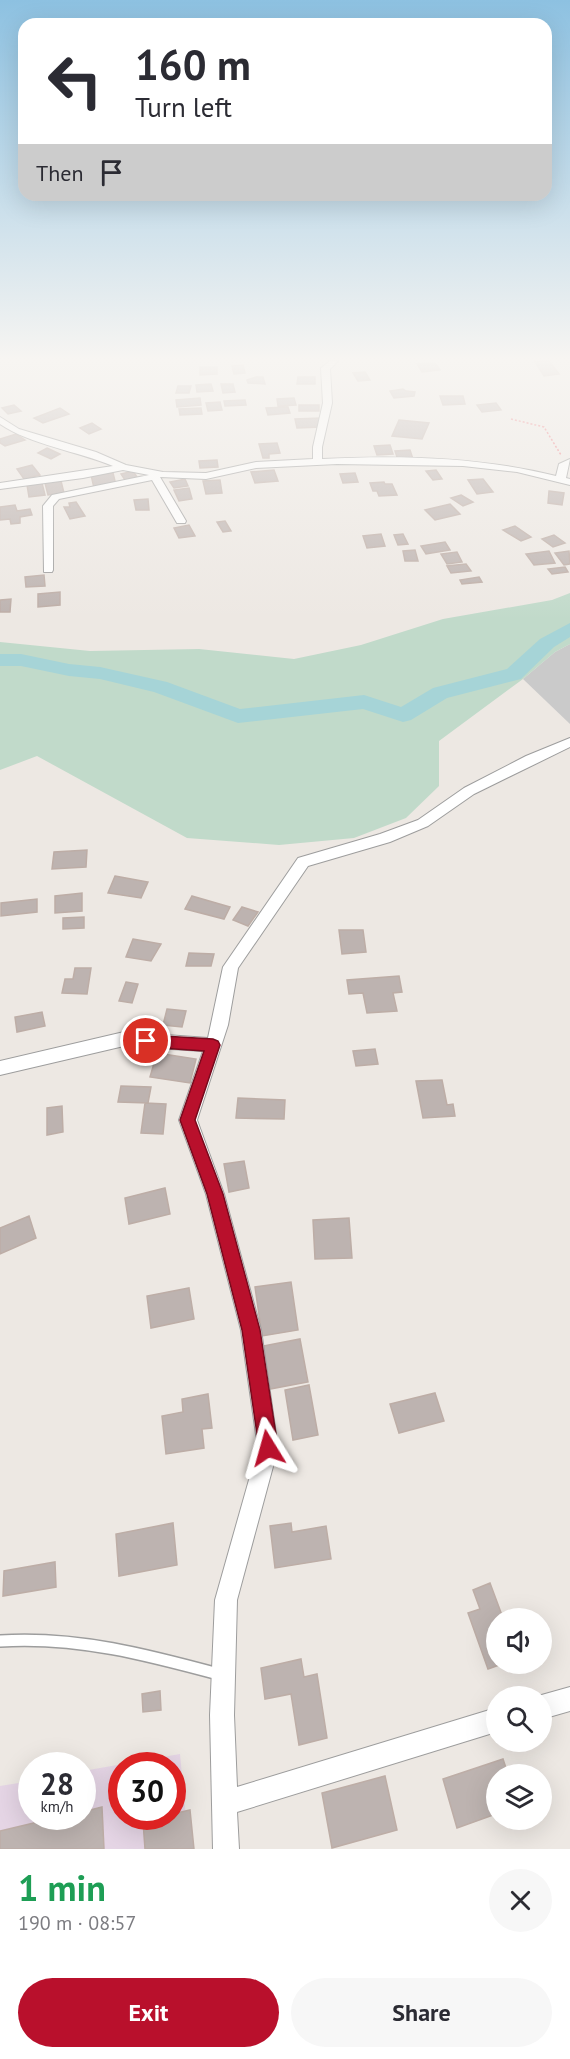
<!DOCTYPE html>
<meta charset="utf-8">
<style>
:root{--surface:#fff;--page:#f7f7f7;--text:#2b2b33;--muted:#7c7c81;--accent:#b9102c}
body{margin:0;font-family:"PT Sans",sans-serif;background:var(--page);color:var(--text);height:100vh;display:flex;flex-direction:column;font-size:22px;white-space:nowrap}
*{box-sizing:border-box;margin:0}
p{font-size:20px;color:var(--muted)}
.icon{flex:none;width:33px;height:33px;fill:none;stroke:currentColor;stroke-width:2;stroke-linecap:round;stroke-linejoin:round}
.map{position:relative;height:1849px;overflow:hidden}
.details{display:flex;flex-direction:column;background:var(--surface);flex:1}
.details>*{flex:none}
.hud{position:absolute;left:18px;top:18px;width:534px;height:183px;border-radius:18px;box-shadow:0 6px 24px #0002;background:#fff;color:var(--text);overflow:hidden}
.tools{position:absolute;left:486px;top:1608px;display:grid;gap:12px}
.tools a{display:grid;place-items:center;width:66px;height:66px;border-radius:50%;background:var(--surface);box-shadow:0 6px 24px #0002;font-size:30px}
.speed{position:absolute;left:18px;top:1752px;display:flex;gap:12px;font-size:30px;font-weight:700;text-align:center}
.speed>*{display:grid;place-content:center;width:78px;height:78px;border-radius:50%;background:var(--surface);box-shadow:0 6px 24px #0002;line-height:1}
.speed small{font-size:15px;font-weight:400}
.speed .limit{border:9px solid #d22;background:#fff;color:#111}
.pin{position:absolute;display:grid;place-items:center;width:51px;height:51px;color:#fff;margin:-26px;border:3px solid #fff;border-radius:50%;box-shadow:0 2px 6px #0007}
.me{position:absolute;width:66px;margin:-33px;rotate:352deg;stroke-linejoin:round;filter:drop-shadow(0 0 4px #0008)}
.turn{display:flex;align-items:center;gap:21px;height:126px;padding:0 18px;font-size:27px}
.turn .icon{width:78px;height:78px;stroke-width:2.5}
.turn b{display:block;font-size:42px;line-height:51px}
.then{display:flex;align-items:center;height:57px;padding:0 18px;background:#0003;gap:12px;font-size:22px}
.round{display:grid;place-items:center;flex:none;width:63px;height:63px;border-radius:32px;background:var(--page)}
.head{display:flex;align-items:center;justify-content:space-between;height:102px;padding:0 18px}
h1{font-size:36px;font-weight:800;line-height:45px;color:#1e9e55}
.cta{display:flex;gap:12px;margin-top:auto;padding:12px 18px}
.cta a{flex:1;height:69px;border-radius:36px;background:var(--accent);color:#fff;font-size:24px;font-weight:800;line-height:69px;text-align:center}
.cta a+a{background:var(--page);color:var(--text)}
.map>svg:first-child{display:block}
.industrial{fill:#e5d5e5;fill-rule:evenodd}
.religious{fill:#cacaca}
.wetland{fill:#c1daca}
.lines{fill:none;stroke-linecap:round;stroke-linejoin:round}
.river{fill:#a6d4d7;fill-rule:evenodd}
.building{fill:#bdb3b0;stroke:#bdada6;stroke-width:1.5}
.service-casing{stroke:#9d9d9d;stroke-width:14}
.minor-casing{stroke:#9d9d9d;stroke-width:2}
.path{stroke:#ee727a;stroke-width:1.5;stroke-dasharray:2 2;stroke-linecap:butt}
.service{stroke:#fff;stroke-width:11}
.minor{fill:#fff;fill-rule:evenodd}
.route{fill:#b9102c;stroke:#780a1d;stroke-width:1.5}
</style>
<div class="map">
<svg width="570" height="1849" viewBox="0 0 570 1849">
<rect width="100%" height="100%" fill="#ede8e3"/>
<!-- industrial -->
<path class="industrial" d="M180 1754 189 1849H0V1786L31 1781 32 1816H82L83 1771ZM122 1766H172V1816H122Z"/>
<!-- religious -->
<path class="religious" d="M570 644V724L523 679 555 652Z"/>
<!-- wetland -->
<path class="wetland" d="M570 593V644L555 652 523 679 439 741V786L406 818 354 838 279 845 187 838 37 756 0 770V642L90 651 199 649 294 659 361 645 443 619 552 600Z"/>
<g class="lines">
<!-- river -->
<path class="river" d="M570 623V637L554 647 521 679 447 698 411 720 403 722 363 709 238 723 154 692 100 679 69 676 21 666H0V654H21L69 664 100 667 167 682 240 709 364 695 401 707 433 688 507 669 540 639Z"/>
</g>
<!-- building -->
<path class="building" d="M549 361 559 374 544 376 535 362Z
M435 363 440 370 422 372 417 364Z
M243 365 245 373 234 374 232 366Z
M200 367H217V374L200 375Z
M365 372 370 380 358 381 353 373Z
M256 377H263L265 384 248 383 247 380Z
M298 377H315V384H297Z
M211 384 213 391 197 392 196 385Z
M221 384H233L235 392 223 393Z
M178 386H191L189 393H176Z
M403 389 406 391 415 392 414 396 394 398 390 391Z
M440 396H463L465 404 443 405Z
M200 398 201 405 177 407 176 400Z
M294 398 296 405 278 406 277 399Z
M245 400 246 405 225 406 224 401Z
M220 402 222 410 208 411 206 403Z
M496 403 501 410 482 412 477 405Z
M14 405 21 411 8 414 2 408Z
M299 405H319V411H299Z
M288 407 290 413 268 415 266 408Z
M60 408 69 414 43 423 34 418Z
M201 408 202 414 180 415 179 409Z
M320 418 321 427 297 428 295 419Z
M399 420 429 423 422 439 392 436Z
M92 423 101 429 89 434 80 428Z
M16 434 25 440 5 446 0 443V439Z
M277 443 280 453 269 454V458H263L259 444Z
M390 445 393 454 377 455 374 446Z
M47 448 60 454 51 459 38 453Z
M410 450 413 459 398 460 395 451Z
M217 460 218 467 200 468 199 461Z
M32 465 40 475 24 479 17 469Z
M274 470 278 481 255 483 251 472Z
M436 470 442 479 433 480 426 471Z
M133 471 137 477 125 480 121 474Z
M113 473 116 485 94 488 91 475Z
M355 473 358 482 343 483 340 474Z
M185 479 188 486 174 488 170 482Z
M483 479 493 492 477 494 468 480Z
M220 480 222 493 206 494 203 481Z
M61 481 64 493 48 495 45 483Z
M384 482 385 484H392L397 495 379 496 377 491H373L370 483Z
M42 483 45 495 29 497 27 485Z
M189 488 192 499 179 501 174 490Z
M549 491 564 493 562 505 548 503Z
M461 495 473 502 463 506 451 498Z
M148 499 149 510H136L134 500Z
M76 502 85 516 70 519 64 507H70L69 503Z
M450 504 460 514 435 520 425 510Z
M15 505 17 511 30 509 32 515 20 517V523L11 524 10 519 0 520V507Z
M225 521 231 531 223 532 217 522Z
M189 525 195 536 179 538 174 528Z
M515 526 531 537 521 541 503 530Z
M381 534 385 546 367 548 363 536Z
M403 534 408 544 398 545 394 535Z
M554 535 565 543 553 547 542 539Z
M445 542 450 550 426 554 421 546Z
M415 550 418 561H405L403 551Z
M549 551 555 563 534 565 526 554Z
M569 551 570 564 564 565 555 553Z
M457 552 462 562 447 564 441 554Z
M466 564 471 571 451 573 447 566Z
M565 567 568 572 552 574 548 569Z
M44 575 45 586 26 587 25 577Z
M479 577 482 582 462 584 460 580Z
M60 592V605L38 607V594Z
M11 599 10 612H0V600Z
M87 850 86 867 52 869 54 852Z
M115 876 148 882 141 898 108 893Z
M82 893V911L55 913V896Z
M192 896 230 907 224 919 185 909Z
M37 899V912L1 916V903Z
M242 907 258 912 248 926 233 920Z
M84 917V928L63 929V918Z
M339 930H363L366 952 342 954Z
M133 939 161 944 151 961 126 957Z
M189 953 214 954 211 966H186Z
M75 968H91L87 994 62 993 65 979H73Z
M399 976 402 992 393 993 397 1011 367 1013 363 993 349 994 347 980Z
M126 982 138 984 132 1003 119 1001Z
M167 1009 186 1011 182 1027 163 1025Z
M42 1012 45 1026 17 1032 15 1017Z
M375 1049 378 1064 356 1066 353 1051Z
M157 1053 196 1059 190 1083 150 1077Z
M442 1080 447 1105 453 1104 455 1116 423 1118 416 1081Z
M121 1086 151 1087 148 1103 118 1102Z
M238 1098 285 1100 284 1119 236 1118Z
M145 1103 166 1104 163 1134 141 1133Z
M62 1106 63 1132 47 1135V1108Z
M244 1161 249 1188 229 1192 224 1164Z
M165 1188 170 1214 129 1224 125 1198Z
M29 1216 36 1238 0 1254V1228Z
M349 1218 352 1258 315 1259 313 1220Z
M291 1282 298 1330 262 1336 255 1287Z
M189 1288 194 1319 151 1328 147 1296Z
M300 1339 308 1382 270 1389 263 1346Z
M309 1385 318 1435 293 1440 285 1390Z
M435 1393 444 1421 399 1433 390 1404Z
M208 1394 212 1428 202 1429 204 1448 166 1454 162 1416 183 1412 182 1399Z
M173 1523 177 1565 119 1576 116 1534Z
M291 1523 292 1532 326 1526 331 1559 275 1568 270 1526Z
M55 1562 56 1587 3 1596 4 1571Z
M490 1583 503 1618H496V1664H502L488 1669 468 1613 480 1609 473 1590Z
M301 1659 304 1677 317 1674 327 1738 299 1745 291 1694 265 1699 261 1668Z
M160 1691 161 1710 143 1712 142 1694Z
M503 1759 508 1774H496V1814L457 1828 443 1779Z
M385 1776 397 1830 332 1848 322 1793Z
M102 1807 104 1849H0V1831L63 1816H82V1812Z
M190 1810 194 1849H145L143 1821 172 1816V1814Z"/>
<g class="lines">
<!-- service casing -->
<g class="service-casing">
<path id="service" d="M0 1641C77 1636 148 1655 222 1675"/>
</g>
<!-- minor casing -->
<g class="minor-casing">
<path id="minor" d="M330 361H338L330 369 332 403 322 447V459C400 455 481 457 556 476L559 464 570 459 566 478 570 479V485L517 472 463 466 337 464 256 468 206 479 160 477 186 521 185 523H177L152 480 59 499 53 506V570L52 572H44L43 506 52 495 149 475 123 470 83 478 0 489V483L113 466C77 451 31 445 0 424V417L19 429 96 452 126 465 163 472 206 473 256 462 313 459V447L323 403 321 368Z
M570 738V747L474 794 428 826 390 842 308 866 238 968 228 1025 197 1120 224 1194 261 1330 278 1448 237 1600 234 1715 237 1787 496 1708V1732L237 1812 239 1849H213L210 1715 215 1600 258 1448 241 1330 206 1194 179 1120 203 1051 124 1046 0 1075V1061L124 1032 208 1038 223 967 298 858 380 834 418 820 464 788 526 756Z
M570 1687V1711L542 1719V1696H538Z"/>
</g>
<!-- path -->
<path class="path" d="M511 419 544 427 561 455"/>
<!-- service -->
<use href="#service" class="service"/>
<!-- minor -->
<use href="#minor" class="minor"/>
</g>
<!-- sky -->
<linearGradient id="sky" x2="0" y2="1"><stop stop-color="#8dc1e1"/><stop offset="0.58" stop-color="#f7f5f2"/><stop offset="1" stop-color="#f7f5f2" stop-opacity="0"/></linearGradient>
<rect width="570" height="619" fill="url(#sky)"/>
<!-- route -->
<path class="route" d="M146 1035 213 1039 218 1041 220 1045 195 1120 223 1194 260 1330 278 1448 275 1455 268 1457 262 1455 259 1448 242 1330 207 1194 180 1120 204 1051 146 1047 141 1045 139 1041 141 1036Z"/>
</svg>
<div class="tools">
<a><svg class="icon" aria-label="sound" viewBox="0 0 24 24"><path d="M4 9h4l5-4v14l-5-4H4zM17 9q2 3 0 6"/></svg></a>
<a><svg class="icon" aria-label="search" viewBox="0 0 24 24"><circle cx="10" cy="10" r="6"/><path d="M15 15l6 6"/></svg></a>
<a><svg class="icon" aria-label="layers" viewBox="0 0 24 24"><path d="M12 4l9 5-9 5-9-5zM3 14l9 5 9-5"/></svg></a>
</div>
<div class="speed"><div>28<small>km/h</small></div><div class="limit">30</div></div>
<div class="pin" style="left:146px;top:1041px;background:#d93025"><svg class="icon" aria-label="arrive" viewBox="0 0 24 24"><path d="M6 21V4h12l-3 4 3 4H6"/></svg></div>
<svg class="me" style="left:268px;top:1448px" viewBox="-20 -20 40 40"><path d="M0-17L14 15 0 8-14 15z" fill="#b9102c" stroke="#fff" stroke-width="4"/></svg>
<div class="hud">
<div class="turn"><svg class="icon" aria-label="left" viewBox="0 0 24 24"><path d="M17 20v-9H6M10 6l-5 5 5 5"/></svg><div><b>160 m</b>Turn left</div></div>
<div class="then">Then<svg class="icon" aria-label="arrive" viewBox="0 0 24 24"><path d="M6 21V4h12l-3 4 3 4H6"/></svg></div>
</div>
</div>
<section class="details">
<div class="head"><div><h1>1 min</h1><p>190 m · 08:57</p></div><a class="round"><svg class="icon" aria-label="close" viewBox="0 0 24 24"><path d="M6 6l12 12M18 6L6 18"/></svg></a></div>
<div class="cta"><a>Exit</a><a>Share</a></div>
</section>
